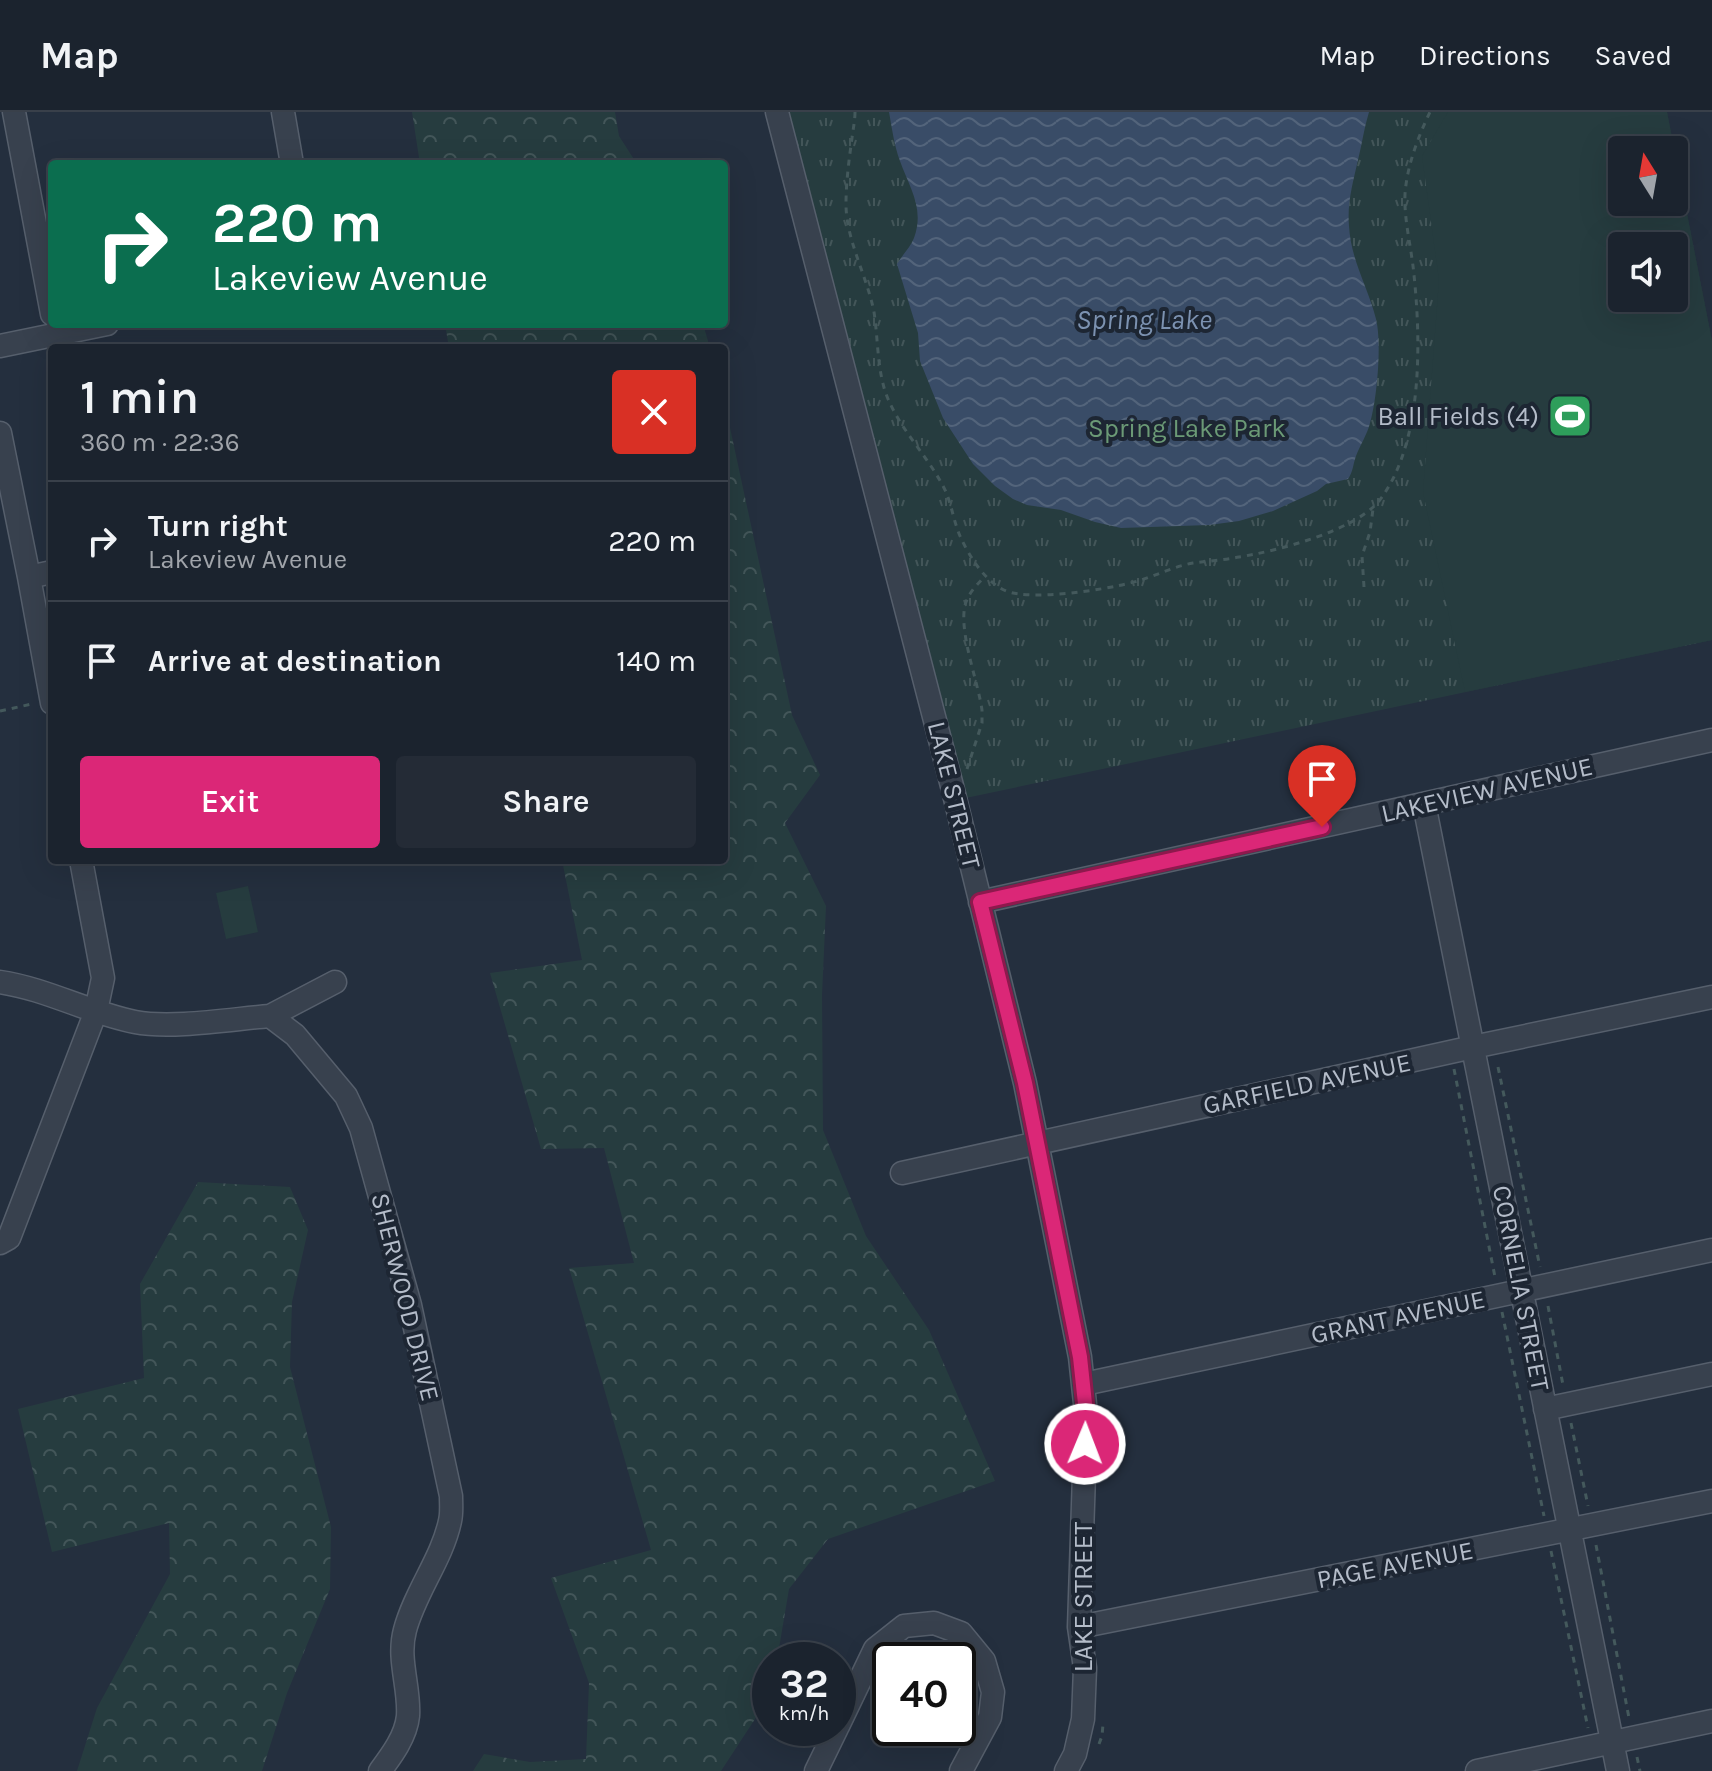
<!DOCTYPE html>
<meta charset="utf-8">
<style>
:root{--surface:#1b232e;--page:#242b36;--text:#f1f3f6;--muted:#a0a4aa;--line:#39404a;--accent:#db2777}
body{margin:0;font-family:Karla,sans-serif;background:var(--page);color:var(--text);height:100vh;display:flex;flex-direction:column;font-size:30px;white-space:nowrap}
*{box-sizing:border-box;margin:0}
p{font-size:26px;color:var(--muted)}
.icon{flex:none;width:44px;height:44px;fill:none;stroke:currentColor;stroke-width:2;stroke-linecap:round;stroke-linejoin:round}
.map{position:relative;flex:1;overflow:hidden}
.details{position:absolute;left:48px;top:232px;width:680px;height:520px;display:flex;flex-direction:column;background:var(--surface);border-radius:8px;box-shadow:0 8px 32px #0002,0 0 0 2px var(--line)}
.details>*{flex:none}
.hud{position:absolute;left:48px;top:48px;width:680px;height:168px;border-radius:8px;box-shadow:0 8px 32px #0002,0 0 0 2px var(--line);background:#0b6e4f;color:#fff;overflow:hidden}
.needle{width:52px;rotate:349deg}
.buttons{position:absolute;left:1608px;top:24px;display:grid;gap:16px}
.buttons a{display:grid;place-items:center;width:80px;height:80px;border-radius:8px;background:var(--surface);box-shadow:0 8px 32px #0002,0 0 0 2px var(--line);font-size:40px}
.speed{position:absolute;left:752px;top:1530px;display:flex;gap:16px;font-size:40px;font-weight:700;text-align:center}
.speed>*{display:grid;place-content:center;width:104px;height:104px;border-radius:50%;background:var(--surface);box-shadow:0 8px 32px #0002,0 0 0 2px var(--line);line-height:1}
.speed small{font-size:20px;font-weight:400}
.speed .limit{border:4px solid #111;border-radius:12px;background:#fff;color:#111}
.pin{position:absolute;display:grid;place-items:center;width:68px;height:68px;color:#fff;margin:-82px -34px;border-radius:50% 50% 50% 0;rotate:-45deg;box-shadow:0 0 8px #0007}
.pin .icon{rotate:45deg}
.me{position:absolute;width:88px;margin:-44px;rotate:1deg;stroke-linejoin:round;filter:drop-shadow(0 0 6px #0008)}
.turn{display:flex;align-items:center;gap:28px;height:168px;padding:0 32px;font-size:36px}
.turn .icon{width:104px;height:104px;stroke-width:2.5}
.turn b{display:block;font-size:56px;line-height:68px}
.round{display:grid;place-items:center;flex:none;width:84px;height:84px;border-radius:8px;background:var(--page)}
.overview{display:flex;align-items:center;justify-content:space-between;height:136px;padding:0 32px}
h1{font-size:48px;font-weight:600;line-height:60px}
.primary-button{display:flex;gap:16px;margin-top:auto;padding:16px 32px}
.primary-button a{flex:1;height:92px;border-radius:8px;background:var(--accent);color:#fff;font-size:32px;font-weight:600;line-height:92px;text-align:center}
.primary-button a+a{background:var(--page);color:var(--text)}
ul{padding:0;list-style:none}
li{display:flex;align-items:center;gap:24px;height:120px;padding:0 32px;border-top:2px solid var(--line)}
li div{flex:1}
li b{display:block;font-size:30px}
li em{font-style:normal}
header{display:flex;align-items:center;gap:48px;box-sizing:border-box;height:112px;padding:0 40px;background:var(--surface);border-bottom:2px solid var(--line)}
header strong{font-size:38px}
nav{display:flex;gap:44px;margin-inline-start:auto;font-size:28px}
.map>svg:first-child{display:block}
.forest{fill:url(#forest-crowns)}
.park{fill:url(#park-tufts);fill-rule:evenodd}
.pitch{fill:#263c3f;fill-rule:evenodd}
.water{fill:url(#water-waves)}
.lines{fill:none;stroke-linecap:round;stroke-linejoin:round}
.minor-casing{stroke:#565f6c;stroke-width:25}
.path{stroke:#44595c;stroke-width:3;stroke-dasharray:6 6;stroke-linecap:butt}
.minor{stroke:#38414e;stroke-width:22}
.route-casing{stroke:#8e194d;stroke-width:20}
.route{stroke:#db2777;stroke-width:14}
.labels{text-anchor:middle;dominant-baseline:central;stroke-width:8;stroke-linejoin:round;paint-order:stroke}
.poi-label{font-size:26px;fill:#b4bcc9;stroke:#1d2633;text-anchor:end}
.park-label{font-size:26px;fill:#6b9a76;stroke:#1d2633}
.street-label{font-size:26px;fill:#b4bcc9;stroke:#1d2633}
.water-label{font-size:28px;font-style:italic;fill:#7c92b1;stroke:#1d2633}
</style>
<header>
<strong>Map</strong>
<nav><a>Map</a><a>Directions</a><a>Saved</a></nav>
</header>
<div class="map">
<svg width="1712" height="1659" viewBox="0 0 1712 1659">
<defs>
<pattern id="forest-crowns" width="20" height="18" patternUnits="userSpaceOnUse" patternTransform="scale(2)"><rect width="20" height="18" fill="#263c3f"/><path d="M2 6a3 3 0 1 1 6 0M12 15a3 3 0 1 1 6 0" fill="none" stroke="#435659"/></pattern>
<pattern id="park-tufts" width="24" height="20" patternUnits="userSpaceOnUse" patternTransform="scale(2)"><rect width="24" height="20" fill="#263c3f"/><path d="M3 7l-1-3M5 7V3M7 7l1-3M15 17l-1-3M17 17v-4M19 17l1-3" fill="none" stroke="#435659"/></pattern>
<pattern id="water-waves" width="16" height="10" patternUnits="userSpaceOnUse" patternTransform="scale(2)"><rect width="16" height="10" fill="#394c67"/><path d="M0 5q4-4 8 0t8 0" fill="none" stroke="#53647b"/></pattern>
</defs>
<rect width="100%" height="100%" fill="#242f3e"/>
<!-- forest -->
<path class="forest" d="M412 0H615L619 24 637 52H420Z
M445 212H703L710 236H449Z
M724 288 792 603 820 663 785 711 826 794 822 883 823 1018 866 1124 929 1218 995 1369 828 1427 789 1477 777 1548H770V1584L721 1659H473L484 1642 530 1650 586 1647 589 1571 551 1466 651 1438 569 1156 634 1151 604 1036 541 1037 490 861 582 848 562 748H724Z
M198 1070 290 1075 308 1118 292 1190 290 1255 331 1415 330 1477 287 1581 262 1659H77L97 1596 170 1462 169 1411 52 1440 18 1297 144 1266 140 1172Z"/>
<!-- park -->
<path class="park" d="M777 0H1667L1712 229V528L956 688ZM1622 38H1674V90H1622ZM1622 134H1674V186H1622Z"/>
<!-- pitch -->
<path class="pitch" d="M1448 0H1667L1712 229V528L1465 580 1423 380 1439 168 1422 44ZM1622 38H1674V90H1622ZM1622 134H1674V186H1622Z
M248 774 258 820 226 827 216 781Z"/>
<!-- water -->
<path class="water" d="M889 0H1369C1364 16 1362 32 1358 48 1353 70 1347 91 1349 114 1351 149 1368 175 1376 207 1382 231 1377 287 1370 311 1367 323 1360 333 1356 344 1353 352 1353 360 1348 367L1326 372 1317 379 1273 399 1239 409 1209 413 1121 416 1095 410 1061 398 1027 393 1013 387 995 374 973 352 943 306 920 249 918 221 897 152C902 143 910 136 914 126 925 96 909 75 900 49 894 33 892 16 889 0Z"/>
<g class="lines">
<!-- minor casing -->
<g class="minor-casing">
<path id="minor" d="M14 0 52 202
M283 0 292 52
M777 0 952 674 1025 971 1080 1245 1086 1301 1079 1515 1085 1556 1083 1607 1075 1642 1066 1659
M0 234 107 212
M0 321 29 465 52 591
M29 465 52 460
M1424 692 1618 1659
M980 790 1712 628
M0 870C47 877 89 901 135 910 172 917 232 907 270 904L295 923 346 984 361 1016 410 1193 451 1384C451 1392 452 1401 450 1409 442 1447 415 1480 405 1518 397 1547 410 1575 408 1604 406 1624 392 1643 380 1659
M270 904 335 870
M902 1061 1473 935 1712 885
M0 1131 9 1126 96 899 103 866 81 748
M1084 1272 1712 1138
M1545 1297 1712 1262
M1079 1515 1712 1389
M838 1614 875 1537 904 1514 934 1511 961 1521 984 1549 993 1580 990 1605 961 1659
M816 1659 837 1616
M1477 1659 1712 1609"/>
</g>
<!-- path -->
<path class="path" d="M855 0C855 9 853 17 852 26 849 48 846 70 846 92 846 128 867 164 874 200 878 226 877 253 885 279 898 317 929 344 946 380 952 395 954 410 960 424 969 444 985 470 1006 479 1031 489 1103 478 1130 471 1152 466 1171 455 1193 451 1208 449 1224 448 1239 445 1277 439 1360 418 1382 385 1424 326 1421 223 1413 154 1410 130 1404 106 1405 82 1407 54 1418 25 1430 0
M1364 475 1362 444 1370 420 1373 397
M0 599 32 592
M967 657 982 611V598C978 569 957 516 966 490 970 479 978 472 985 464
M1498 955 1540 1155
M1454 957 1495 1165
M1548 1194 1563 1273
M1502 1200 1544 1404
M1571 1311 1588 1394
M1596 1433 1629 1606
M1551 1439 1588 1616
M1099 1632 1102 1624 1103 1612
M1637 1645 1640 1659"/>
<!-- minor -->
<use href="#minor" class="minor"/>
</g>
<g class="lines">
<!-- route casing -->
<g class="route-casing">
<path id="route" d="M1085 1332 1086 1301 1080 1245 1025 971 980 790 1322 715"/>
</g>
<!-- route -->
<use href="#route" class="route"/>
</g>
<!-- icons -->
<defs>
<g id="stadium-square" transform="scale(2.3)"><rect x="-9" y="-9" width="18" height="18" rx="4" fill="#2e9e5b" stroke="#1d2633"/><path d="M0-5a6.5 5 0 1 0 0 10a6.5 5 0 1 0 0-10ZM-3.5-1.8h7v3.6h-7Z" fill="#fff"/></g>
</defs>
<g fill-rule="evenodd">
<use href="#stadium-square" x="1570" y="304"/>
</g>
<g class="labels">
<!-- poi labels -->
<g class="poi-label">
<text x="1539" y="304">Ball Fields (4)</text>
</g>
<!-- park labels -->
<g class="park-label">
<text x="1187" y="316">Spring Lake Park</text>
</g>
<!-- street labels -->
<g class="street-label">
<text transform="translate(1487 678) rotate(-13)">LAKEVIEW AVENUE</text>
<text transform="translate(954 683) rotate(76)">LAKE STREET</text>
<text transform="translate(1307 972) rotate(-12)">GARFIELD AVENUE</text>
<text transform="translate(1521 1176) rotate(79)">CORNELIA STREET</text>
<text transform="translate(405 1185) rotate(76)">SHERWOOD DRIVE</text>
<text transform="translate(1398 1205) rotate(-12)">GRANT AVENUE</text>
<text transform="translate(1395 1453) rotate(-11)">PAGE AVENUE</text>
<text transform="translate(1083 1485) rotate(-90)">LAKE STREET</text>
</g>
<!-- water labels -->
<g class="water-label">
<text x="1144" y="207">Spring Lake</text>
</g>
</g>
</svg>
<div class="buttons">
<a><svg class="needle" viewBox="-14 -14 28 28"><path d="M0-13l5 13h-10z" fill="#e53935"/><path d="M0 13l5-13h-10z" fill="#a0a4aa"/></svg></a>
<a><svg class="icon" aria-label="sound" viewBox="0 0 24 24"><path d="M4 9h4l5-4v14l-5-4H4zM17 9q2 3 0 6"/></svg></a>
</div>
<div class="speed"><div>32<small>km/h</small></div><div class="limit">40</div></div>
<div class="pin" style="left:1322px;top:715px;background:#d93025"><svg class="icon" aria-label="arrive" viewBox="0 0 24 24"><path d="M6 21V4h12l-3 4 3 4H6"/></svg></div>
<svg class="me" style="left:1085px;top:1332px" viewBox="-20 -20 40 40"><circle r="17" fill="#db2777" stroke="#fff" stroke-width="3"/><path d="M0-11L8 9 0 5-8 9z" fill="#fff"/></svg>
<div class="hud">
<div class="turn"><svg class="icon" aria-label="right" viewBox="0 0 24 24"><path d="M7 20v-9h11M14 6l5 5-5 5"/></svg><div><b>220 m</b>Lakeview Avenue</div></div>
</div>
<section class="details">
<div class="overview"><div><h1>1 min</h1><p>360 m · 22:36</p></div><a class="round" style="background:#d93025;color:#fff"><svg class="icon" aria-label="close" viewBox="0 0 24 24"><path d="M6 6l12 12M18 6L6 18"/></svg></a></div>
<ul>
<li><svg class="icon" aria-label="right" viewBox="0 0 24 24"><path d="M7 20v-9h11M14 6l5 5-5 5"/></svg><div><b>Turn right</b><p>Lakeview Avenue</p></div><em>220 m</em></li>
<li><svg class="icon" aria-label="arrive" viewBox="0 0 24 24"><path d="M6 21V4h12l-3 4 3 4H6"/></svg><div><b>Arrive at destination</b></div><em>140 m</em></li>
</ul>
<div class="primary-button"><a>Exit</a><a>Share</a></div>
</section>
</div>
